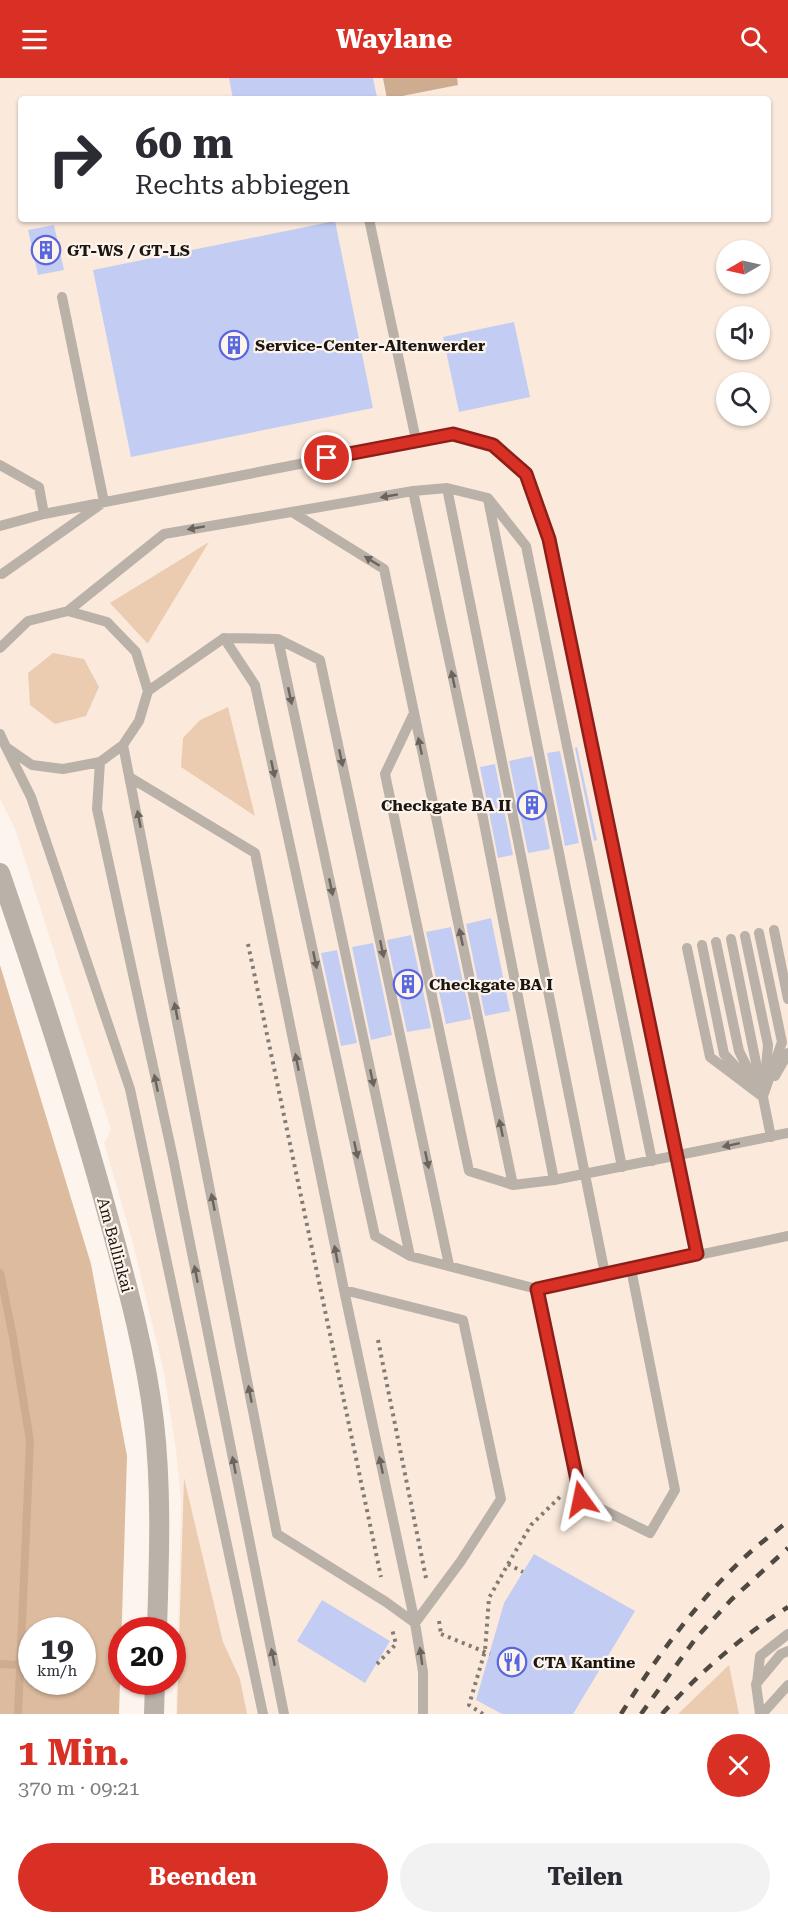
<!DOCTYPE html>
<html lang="de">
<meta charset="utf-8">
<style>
:root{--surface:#fff;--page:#f2f2f3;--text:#2b2b33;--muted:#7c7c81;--accent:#d93025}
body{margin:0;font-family:"Roboto Serif",serif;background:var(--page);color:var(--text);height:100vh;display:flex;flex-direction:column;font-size:22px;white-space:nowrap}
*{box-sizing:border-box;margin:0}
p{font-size:20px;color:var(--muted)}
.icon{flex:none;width:33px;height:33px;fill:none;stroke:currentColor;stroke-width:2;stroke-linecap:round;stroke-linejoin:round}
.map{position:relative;height:1636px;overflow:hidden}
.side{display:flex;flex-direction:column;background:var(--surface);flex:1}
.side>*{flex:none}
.top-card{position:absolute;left:18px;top:18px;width:753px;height:126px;border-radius:6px;box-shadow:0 2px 4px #0004;background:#fff;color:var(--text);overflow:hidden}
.needle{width:39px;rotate:261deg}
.controls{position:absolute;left:716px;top:162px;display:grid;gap:12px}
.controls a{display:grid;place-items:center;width:54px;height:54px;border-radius:50%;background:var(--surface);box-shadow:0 2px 4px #0004;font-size:30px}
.speed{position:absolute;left:18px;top:1539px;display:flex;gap:12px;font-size:30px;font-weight:700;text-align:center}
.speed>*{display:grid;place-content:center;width:78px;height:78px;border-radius:50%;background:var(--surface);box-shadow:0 2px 4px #0004;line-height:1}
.speed small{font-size:15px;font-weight:400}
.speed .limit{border:9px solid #d22;background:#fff;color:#111}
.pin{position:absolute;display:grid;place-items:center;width:51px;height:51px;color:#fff;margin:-26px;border:3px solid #fff;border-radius:50%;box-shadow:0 2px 6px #0007}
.me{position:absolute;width:66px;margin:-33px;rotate:348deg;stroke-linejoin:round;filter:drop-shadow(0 0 4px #0008)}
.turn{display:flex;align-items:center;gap:21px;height:126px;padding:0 18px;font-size:27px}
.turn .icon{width:78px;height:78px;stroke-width:2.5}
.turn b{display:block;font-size:42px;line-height:51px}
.round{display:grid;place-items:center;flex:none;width:63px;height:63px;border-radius:32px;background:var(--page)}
.overview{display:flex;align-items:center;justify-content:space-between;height:102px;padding:0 18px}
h1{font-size:36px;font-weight:700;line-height:45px;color:var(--accent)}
.primary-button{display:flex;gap:12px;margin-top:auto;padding:12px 18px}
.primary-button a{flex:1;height:69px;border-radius:36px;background:var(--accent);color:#fff;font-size:24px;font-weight:700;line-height:69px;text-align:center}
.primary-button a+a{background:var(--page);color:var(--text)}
header{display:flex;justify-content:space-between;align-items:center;height:78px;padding:0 18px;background:var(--accent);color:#fff;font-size:27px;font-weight:700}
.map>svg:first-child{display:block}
.built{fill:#fbeadc;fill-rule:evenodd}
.green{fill:#ebccb1}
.forest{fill:#dcbb9e;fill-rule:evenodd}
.water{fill:#cdac90}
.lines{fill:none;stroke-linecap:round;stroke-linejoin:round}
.stream{stroke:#cdac90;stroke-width:8}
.building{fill:#c3cdf3}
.path{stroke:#837c75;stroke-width:4;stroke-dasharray:3 4.5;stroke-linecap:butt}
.service{stroke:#bab1a9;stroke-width:10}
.minor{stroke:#bab1a9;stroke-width:20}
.rail{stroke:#504942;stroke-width:4.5;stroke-dasharray:10 10;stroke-linecap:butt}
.oneway{fill:#6c645c}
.route-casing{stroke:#8d1f18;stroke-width:15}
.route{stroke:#d93025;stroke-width:10}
.labels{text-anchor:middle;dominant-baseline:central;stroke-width:4.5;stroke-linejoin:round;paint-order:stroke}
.poi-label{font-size:16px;font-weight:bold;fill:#1d1610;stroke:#fdf5ed;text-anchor:start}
.street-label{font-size:16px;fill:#1d1610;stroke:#fdf5ed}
</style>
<header><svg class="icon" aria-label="menu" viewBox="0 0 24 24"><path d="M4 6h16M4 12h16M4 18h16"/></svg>Waylane<svg class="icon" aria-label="search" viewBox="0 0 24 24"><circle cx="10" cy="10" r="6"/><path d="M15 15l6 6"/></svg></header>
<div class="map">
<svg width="788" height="1636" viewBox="0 0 788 1636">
<rect width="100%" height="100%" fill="#fdf5ed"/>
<!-- built -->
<path class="built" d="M0 0H788V1636H176L181 1423 176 1373 164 1295 132 1162 104 1065 111 1052 15 751 0 721ZM21 21H768V141H21ZM726 172H759V206H726ZM726 238H759V272H726ZM726 304H759V338H726Z"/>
<!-- green -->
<path class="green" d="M209 464 148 565H147L110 525Z
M53 575 84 581 99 609 86 638 55 646 30 627 28 595Z
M228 629 255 738 181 689 183 660 200 642Z
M184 1400 223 1564 240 1601 247 1636H177Z
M729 1587 739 1636H678Z"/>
<!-- forest -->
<path class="forest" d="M0 887 91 1186 127 1378 119 1636H0ZM32 1552H82V1604H32Z"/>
<!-- water -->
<path class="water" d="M383 0H457L458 7 387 21Z"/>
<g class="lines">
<!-- stream -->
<path class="stream" d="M0 1195 13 1259 30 1363 18 1636
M0 1586 20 1587"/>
</g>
<!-- building -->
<path class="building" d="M229 0H373L377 19 365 21H233Z
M335 143 373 330 131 379 93 192Z
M54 147 64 192 38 197 28 152Z
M514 244 530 319 459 334 443 259Z
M577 669 597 762 594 763 575 670Z
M560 673 579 765 565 768 547 675Z
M532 678 550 771 528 775 509 683Z
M495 686 513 777 498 780 480 689Z
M491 840 510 933 485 938 466 846Z
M451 849 471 941 446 946 426 854Z
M411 857 431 950 407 954 387 862Z
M373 865 392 957 371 962 352 869Z
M337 872 357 965 341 968 321 875Z
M534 1476 635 1533 573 1636H502L476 1622 504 1525Z
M322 1522 390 1563 365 1605 297 1563Z"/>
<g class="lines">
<!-- path -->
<path class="path" d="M248 866 381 1499
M378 1262 426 1500
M508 1486 531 1447 563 1416
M439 1543 441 1556
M441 1556 490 1576
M377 1586 396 1566 392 1551
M483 1636 469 1627 485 1573 489 1520 508 1486 523 1494"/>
<!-- service -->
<path class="service" d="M369 141 416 362
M0 387 39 409 44 436
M447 410 605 1196
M413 413 447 410 488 420 526 468 652 1083
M488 421 622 1089
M292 434 384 491 513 1107
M0 448 44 436 453 356 493 367 526 397 548 461 697 1176
M2 496 104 424 62 219
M68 533 164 456 413 413 483 740 554 1102 788 1055
M224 560 255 607 375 1158 410 1178 537 1211 788 1158
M278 561 410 1178
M0 570 28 543 68 533 107 544 136 574 148 613 139 643 123 667 100 684 63 691 32 687 6 669 0 656
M148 613 224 560 278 561 320 582 449 1187
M414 635 385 696 469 1093 513 1107 554 1102
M123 667 277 1456 386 1524 415 1545 461 1483 501 1421 463 1242 344 1212
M6 669 31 719 130 1011 263 1636
M100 684 97 731 173 1080 284 1636
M131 700 255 775 344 1212 415 1545 423 1594V1636
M774 852 788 921
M759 855 782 964 763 1018
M745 858 768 967 765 1001
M731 861 771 1059
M716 864 739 973 754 1003
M702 867 724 976 747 1001
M687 870 710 979 763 1019
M775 998 788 975
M537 1211 581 1421 650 1455 675 1412 631 1191
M757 1605 760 1578 788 1556
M760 1636 756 1606 781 1576 788 1573
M762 1636 788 1607"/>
<!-- minor -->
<path class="minor" d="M0 795C40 911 78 1027 110 1145 128 1210 146 1277 154 1344 162 1414 159 1483 157 1552
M154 1636 155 1604"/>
<!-- rail -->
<path class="rail" d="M621 1636C656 1580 696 1524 746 1478 759 1466 774 1455 788 1443
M641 1636 696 1560 731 1522 788 1470
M662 1636C699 1595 742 1558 788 1529"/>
</g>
<!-- one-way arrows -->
<defs><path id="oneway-solid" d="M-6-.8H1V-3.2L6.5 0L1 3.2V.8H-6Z" transform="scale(1.5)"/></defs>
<g class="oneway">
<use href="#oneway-solid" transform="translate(389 418) rotate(170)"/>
<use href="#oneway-solid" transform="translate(196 450) rotate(170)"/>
<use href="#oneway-solid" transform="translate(372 483) rotate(-148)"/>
<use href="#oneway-solid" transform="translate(453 601) rotate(-102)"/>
<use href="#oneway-solid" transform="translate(290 618) rotate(78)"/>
<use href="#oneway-solid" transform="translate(420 668) rotate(-102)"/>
<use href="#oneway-solid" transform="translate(341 680) rotate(78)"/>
<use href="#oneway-solid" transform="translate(273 691) rotate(78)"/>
<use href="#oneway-solid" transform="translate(139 741) rotate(-101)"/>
<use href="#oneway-solid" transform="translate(331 809) rotate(78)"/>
<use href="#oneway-solid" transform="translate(461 859) rotate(-102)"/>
<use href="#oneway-solid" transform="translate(382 871) rotate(78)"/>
<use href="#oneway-solid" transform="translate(315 882) rotate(78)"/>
<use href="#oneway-solid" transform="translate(176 933) rotate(-101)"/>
<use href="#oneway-solid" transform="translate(297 984) rotate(-101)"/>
<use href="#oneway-solid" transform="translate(372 1000) rotate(78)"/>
<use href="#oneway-solid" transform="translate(156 1005) rotate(-102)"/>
<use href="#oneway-solid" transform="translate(501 1050) rotate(-102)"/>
<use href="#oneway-solid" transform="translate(731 1067) rotate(168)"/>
<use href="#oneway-solid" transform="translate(356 1072) rotate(78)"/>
<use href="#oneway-solid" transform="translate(427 1082) rotate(78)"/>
<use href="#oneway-solid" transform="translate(213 1124) rotate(-101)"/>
<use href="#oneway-solid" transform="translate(336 1176) rotate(-101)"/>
<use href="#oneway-solid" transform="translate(196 1196) rotate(-101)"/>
<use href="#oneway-solid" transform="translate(250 1316) rotate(-101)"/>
<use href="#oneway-solid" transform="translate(234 1387) rotate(-101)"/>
<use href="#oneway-solid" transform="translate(381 1387) rotate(-102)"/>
<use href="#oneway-solid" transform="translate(421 1578) rotate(-98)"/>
<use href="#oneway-solid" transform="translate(273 1579) rotate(-101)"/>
</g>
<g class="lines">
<!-- route casing -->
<g class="route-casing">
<path id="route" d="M327 380 453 356 493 367 526 396 549 461 697 1176 537 1211 581 1421"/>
</g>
<!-- route -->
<use href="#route" class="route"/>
</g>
<!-- icons -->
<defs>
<g id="building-ring" transform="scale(1.5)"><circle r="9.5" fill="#fdf5ed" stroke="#5867de" stroke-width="1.5"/><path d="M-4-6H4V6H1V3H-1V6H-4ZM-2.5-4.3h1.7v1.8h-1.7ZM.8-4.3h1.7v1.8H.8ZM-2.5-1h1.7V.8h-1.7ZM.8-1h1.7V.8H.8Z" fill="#5867de"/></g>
<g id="restaurant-ring" transform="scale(1.5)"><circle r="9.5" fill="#fdf5ed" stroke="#5867de" stroke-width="1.5"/><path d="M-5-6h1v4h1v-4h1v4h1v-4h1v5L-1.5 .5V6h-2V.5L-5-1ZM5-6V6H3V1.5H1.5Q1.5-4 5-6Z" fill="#5867de"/></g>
</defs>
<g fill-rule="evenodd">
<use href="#building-ring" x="46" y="172"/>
<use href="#building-ring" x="234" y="267"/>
<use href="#building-ring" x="532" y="727"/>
<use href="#building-ring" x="408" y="906"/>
<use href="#restaurant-ring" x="512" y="1584"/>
</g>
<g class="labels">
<!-- poi labels -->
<g class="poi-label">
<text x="67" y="172">GT-WS / GT-LS</text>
<text x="255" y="267">Service-Center-Altenwerder</text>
<text x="511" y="727" text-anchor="end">Checkgate BA II</text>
<text x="429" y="906">Checkgate BA I</text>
<text x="533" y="1584">CTA Kantine</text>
</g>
<!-- street labels -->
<g class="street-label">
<text transform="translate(115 1167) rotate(75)">Am Ballinkai</text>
</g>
</g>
</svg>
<div class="controls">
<a><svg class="needle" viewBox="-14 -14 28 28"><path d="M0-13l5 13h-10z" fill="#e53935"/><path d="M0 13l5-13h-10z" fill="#7c7c81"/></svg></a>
<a><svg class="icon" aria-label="sound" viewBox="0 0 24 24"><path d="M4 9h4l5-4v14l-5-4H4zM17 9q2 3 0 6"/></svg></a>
<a><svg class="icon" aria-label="search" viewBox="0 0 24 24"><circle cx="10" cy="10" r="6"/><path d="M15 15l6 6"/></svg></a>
</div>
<div class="speed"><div>19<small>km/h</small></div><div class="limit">20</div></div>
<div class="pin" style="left:327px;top:380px;background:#d93025"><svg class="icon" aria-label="arrive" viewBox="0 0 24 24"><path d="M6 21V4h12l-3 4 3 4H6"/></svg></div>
<svg class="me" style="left:581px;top:1421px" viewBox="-20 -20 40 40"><path d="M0-17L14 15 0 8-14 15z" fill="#d93025" stroke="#fff" stroke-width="4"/></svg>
<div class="top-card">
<div class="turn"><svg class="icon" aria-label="right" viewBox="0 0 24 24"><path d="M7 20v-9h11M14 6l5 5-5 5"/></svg><div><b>60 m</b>Rechts abbiegen</div></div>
</div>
</div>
<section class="side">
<div class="overview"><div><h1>1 Min.</h1><p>370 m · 09:21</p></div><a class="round" style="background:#d93025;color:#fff"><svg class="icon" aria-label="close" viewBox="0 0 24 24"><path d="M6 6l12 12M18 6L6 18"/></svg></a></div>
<div class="primary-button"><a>Beenden</a><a>Teilen</a></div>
</section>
